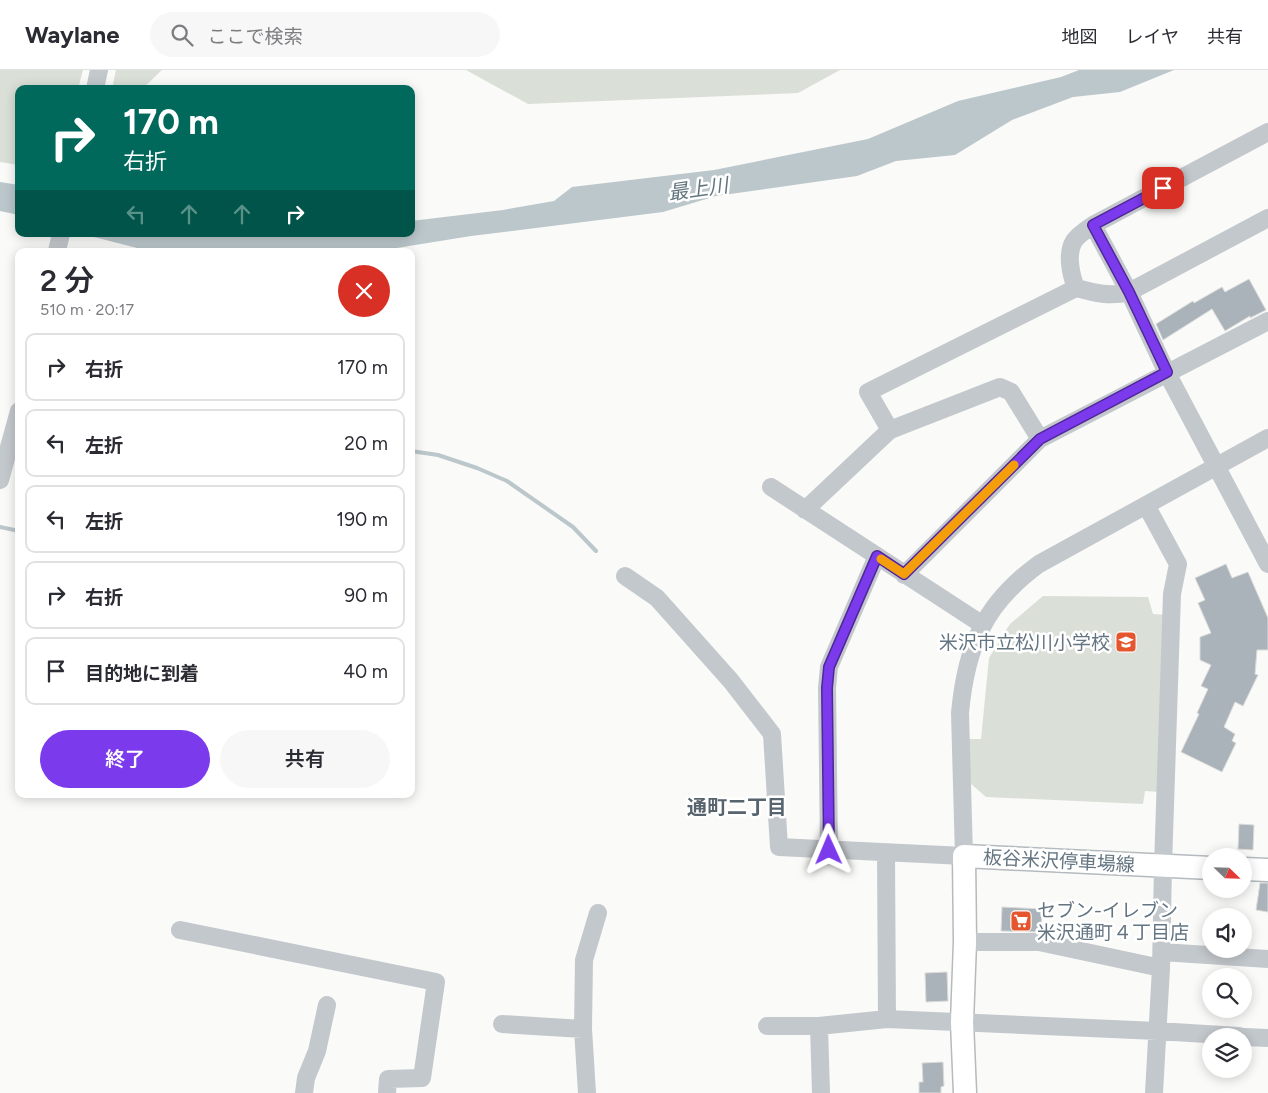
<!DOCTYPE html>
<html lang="ja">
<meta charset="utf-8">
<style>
:root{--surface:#fff;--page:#f7f7f7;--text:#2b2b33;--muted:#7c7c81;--line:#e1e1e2;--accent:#7c3aed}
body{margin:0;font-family:Figtree,"Noto Sans JP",sans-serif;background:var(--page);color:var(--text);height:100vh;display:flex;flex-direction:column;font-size:19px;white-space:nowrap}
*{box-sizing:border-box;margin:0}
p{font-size:16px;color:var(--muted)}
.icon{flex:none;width:28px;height:28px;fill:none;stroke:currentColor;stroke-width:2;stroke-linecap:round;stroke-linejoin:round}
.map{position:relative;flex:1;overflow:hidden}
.details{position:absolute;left:15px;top:178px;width:400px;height:550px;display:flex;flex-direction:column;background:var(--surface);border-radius:10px;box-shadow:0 2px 12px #0003}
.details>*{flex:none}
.banner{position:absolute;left:15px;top:15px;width:400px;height:152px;border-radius:10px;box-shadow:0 2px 12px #0003;background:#00695c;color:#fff;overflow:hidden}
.needle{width:32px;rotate:113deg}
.tools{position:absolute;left:1202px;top:778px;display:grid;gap:10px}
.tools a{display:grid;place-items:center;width:50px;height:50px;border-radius:50%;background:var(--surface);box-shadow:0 2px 12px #0003;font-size:25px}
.pin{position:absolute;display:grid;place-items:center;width:42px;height:42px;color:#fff;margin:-21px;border-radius:10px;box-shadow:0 2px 8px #0006}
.me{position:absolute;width:55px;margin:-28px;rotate:359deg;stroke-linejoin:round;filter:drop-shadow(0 0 4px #0008)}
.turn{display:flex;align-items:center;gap:18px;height:105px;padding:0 25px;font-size:22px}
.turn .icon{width:65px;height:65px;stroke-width:2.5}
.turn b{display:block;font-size:35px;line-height:42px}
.lanes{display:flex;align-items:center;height:48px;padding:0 25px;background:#0003;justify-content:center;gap:25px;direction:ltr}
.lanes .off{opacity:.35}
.round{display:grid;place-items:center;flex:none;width:52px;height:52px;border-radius:26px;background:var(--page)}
.headline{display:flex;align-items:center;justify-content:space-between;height:85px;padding:0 25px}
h1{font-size:30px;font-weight:600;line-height:38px}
.cta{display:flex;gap:10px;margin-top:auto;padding:10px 25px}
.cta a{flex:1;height:58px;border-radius:30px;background:var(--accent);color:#fff;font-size:20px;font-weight:600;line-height:58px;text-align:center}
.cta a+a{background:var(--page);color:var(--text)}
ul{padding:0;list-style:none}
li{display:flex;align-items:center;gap:15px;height:68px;margin:0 10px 8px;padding:0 15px;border:2px solid var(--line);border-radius:10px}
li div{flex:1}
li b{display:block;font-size:19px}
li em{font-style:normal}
header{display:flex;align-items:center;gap:30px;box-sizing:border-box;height:70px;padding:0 25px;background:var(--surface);border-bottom:1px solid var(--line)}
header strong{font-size:24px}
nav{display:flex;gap:28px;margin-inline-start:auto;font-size:18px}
.search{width:350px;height:45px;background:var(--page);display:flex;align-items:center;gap:12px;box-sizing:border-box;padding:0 18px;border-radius:28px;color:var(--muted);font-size:19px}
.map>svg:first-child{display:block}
.green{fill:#dadfd7}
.water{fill:#bbc7cb}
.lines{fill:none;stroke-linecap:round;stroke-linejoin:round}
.stream{stroke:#bbc7cb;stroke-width:4}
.building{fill:#aab3b9;stroke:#dcdcda}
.major-casing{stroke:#b5babe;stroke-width:25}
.minor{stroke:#c3c8cc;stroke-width:18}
.major{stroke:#fff;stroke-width:22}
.route-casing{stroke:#51269a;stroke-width:12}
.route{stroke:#7c3aed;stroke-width:9}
.slow{stroke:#f59e0b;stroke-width:9}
.labels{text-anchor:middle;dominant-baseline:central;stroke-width:5;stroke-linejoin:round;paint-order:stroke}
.poi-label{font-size:19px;fill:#657683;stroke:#fff;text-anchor:end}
.street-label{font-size:19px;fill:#657683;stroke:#fff}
.water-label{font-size:20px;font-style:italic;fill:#60757c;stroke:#fff}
.neighbourhood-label{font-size:20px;font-weight:bold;fill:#57646e;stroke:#fff}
</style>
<header>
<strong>Waylane</strong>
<div class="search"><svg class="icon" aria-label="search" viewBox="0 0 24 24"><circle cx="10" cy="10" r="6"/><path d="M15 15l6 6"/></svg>ここで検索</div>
<nav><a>地図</a><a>レイヤ</a><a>共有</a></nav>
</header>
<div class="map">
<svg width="1268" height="1023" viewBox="0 0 1268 1023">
<rect width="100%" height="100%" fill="#fafaf8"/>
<!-- green -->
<path class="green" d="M0 0H83L78 19H19V95L0 92Z
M116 0H162L142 19H112Z
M466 0H840L798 23 528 34Z
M1043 526 1148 527 1153 544 1168 545 1160 722 1145 721 1143 734 986 727 970 713 968 669H981L989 588 1010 554Z"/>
<!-- water -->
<path class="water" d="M1079 0H1174L1120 22 1073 27 1012 50 955 85 896 91 857 106 716 126 663 142 471 166 378 181H149L82 164H220L244 166 304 164H411V151L503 140 554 131 572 117 714 100 868 69 958 31 1061 7Z
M0 112 19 115V145L0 141Z"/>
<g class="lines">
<!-- stream -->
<path class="stream" d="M411 381 438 385 477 398 507 411 573 457 596 481
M0 457 19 461"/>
</g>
<!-- building -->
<path class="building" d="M1249 209 1266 240 1250 248V246L1225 261 1212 239 1163 270 1156 254 1193 231 1194 233 1222 217 1225 222Z
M1226 494 1232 508 1248 502 1268 548V580H1257L1255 604 1258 605 1243 636 1235 632 1224 657 1235 664 1232 671 1236 673 1222 702 1181 682 1199 644 1197 643 1208 619 1201 616 1211 595 1200 590V567L1211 563 1198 533 1205 530 1195 508Z
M1239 754 1254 755 1253 780 1238 779Z
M1260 813H1268V842L1256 840Z
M1002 837 1042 839 1041 862 1001 861Z
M947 902 948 931 926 932 925 903Z
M943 992 944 1016 941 1017V1023H919V1012H923L922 993Z"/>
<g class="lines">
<!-- major casing -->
<g class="major-casing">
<path id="major" d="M1244 799 1268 800
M965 1023 962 952 965 872 964 786 1211 798"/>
</g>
<!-- minor -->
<path class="minor" d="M95 19 99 0
M1093 155 1129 222 1167 303 1268 494
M57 181 61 164
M1076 218C1071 205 1066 184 1074 171 1079 164 1087 159 1093 155L1268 62
M890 360 868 322 1076 218C1095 223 1110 227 1129 222L1268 148
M0 410 19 341
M771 417 983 555
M1146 435 1178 494 1172 524 1163 796 1161 898 1154 1023
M805 440 890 360 1000 317 1011 322 1040 369
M904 505 1040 369 1268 251
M625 506 657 528 731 611 772 664 779 777 964 786 960 643C966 577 984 534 1039 494L1268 368
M829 780 827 618 829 597 877 486
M886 783 887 949
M180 860 436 912 422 1008 388 1009 387 1023
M965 872H1039L1161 898
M1162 882 1268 889
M502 954 583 959
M767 956H819L887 949 1157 961 1239 966
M819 956 821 1023
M1244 967 1268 968
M304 1023 306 1008 317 981 327 935
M587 1023 583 959 584 890 598 843"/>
<!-- major -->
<use href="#major" class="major"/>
</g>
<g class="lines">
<!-- route casing -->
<g class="route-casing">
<path id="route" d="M829 780 827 618 829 597 877 486 904 504 1040 369 1167 302 1129 222 1093 155 1163 118"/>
</g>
<!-- route -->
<use href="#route" class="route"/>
<!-- slow -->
<path class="slow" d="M881 489 904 504 1014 395"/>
</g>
<!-- icons -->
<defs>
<g id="school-square" transform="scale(1.125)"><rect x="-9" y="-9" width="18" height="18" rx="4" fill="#e4572e" stroke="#fff"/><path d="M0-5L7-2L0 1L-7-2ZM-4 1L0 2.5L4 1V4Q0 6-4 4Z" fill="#fff"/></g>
<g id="supermarket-square" transform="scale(1.125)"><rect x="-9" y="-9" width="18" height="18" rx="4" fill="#e4572e" stroke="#fff"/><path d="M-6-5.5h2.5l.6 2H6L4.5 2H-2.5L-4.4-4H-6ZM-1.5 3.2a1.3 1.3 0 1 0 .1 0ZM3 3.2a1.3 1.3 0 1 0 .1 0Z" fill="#fff"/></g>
</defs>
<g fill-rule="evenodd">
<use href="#school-square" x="1126" y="572"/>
<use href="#supermarket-square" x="1021" y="851"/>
</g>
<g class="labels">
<!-- poi labels -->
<g class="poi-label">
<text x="1110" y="572">米沢市立松川小学校</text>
<text x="1037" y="840" text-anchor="start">セブン-イレブン<tspan x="1037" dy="22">米沢通町４丁目店</tspan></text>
</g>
<!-- street labels -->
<g class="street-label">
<text transform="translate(1059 791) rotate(3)">板谷米沢停車場線</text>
</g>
<!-- water labels -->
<g class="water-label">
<text transform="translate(698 119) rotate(-8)">最上川</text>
</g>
<!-- neighbourhood labels -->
<g class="neighbourhood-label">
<text x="737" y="737">通町二丁目</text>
</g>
</g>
</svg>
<div class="tools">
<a><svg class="needle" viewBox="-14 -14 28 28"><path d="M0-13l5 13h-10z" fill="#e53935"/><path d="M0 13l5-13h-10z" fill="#7c7c81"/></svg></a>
<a><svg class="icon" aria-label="sound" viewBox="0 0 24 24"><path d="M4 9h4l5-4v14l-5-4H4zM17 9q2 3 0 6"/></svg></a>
<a><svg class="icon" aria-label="search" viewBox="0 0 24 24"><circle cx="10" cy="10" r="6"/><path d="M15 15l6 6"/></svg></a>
<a><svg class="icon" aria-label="layers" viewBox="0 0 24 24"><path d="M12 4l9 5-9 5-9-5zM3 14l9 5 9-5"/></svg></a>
</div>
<div class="pin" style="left:1163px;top:118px;background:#d93025"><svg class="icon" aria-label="arrive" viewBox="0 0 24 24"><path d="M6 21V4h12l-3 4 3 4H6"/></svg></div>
<svg class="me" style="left:829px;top:780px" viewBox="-20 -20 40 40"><path d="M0-17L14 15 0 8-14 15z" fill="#7c3aed" stroke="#fff" stroke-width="4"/></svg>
<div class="banner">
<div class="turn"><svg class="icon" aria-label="right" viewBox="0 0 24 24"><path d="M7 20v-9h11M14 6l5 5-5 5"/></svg><div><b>170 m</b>右折</div></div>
<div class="lanes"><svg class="icon off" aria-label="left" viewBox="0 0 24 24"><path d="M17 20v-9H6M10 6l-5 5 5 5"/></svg><svg class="icon off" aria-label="ahead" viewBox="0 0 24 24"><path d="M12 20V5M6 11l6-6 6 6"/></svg><svg class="icon off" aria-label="ahead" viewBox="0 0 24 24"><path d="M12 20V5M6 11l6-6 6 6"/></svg><svg class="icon" aria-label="right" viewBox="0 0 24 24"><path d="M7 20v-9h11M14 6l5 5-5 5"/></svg></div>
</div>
<section class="details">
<div class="headline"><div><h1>2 分</h1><p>510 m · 20:17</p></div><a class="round" style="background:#d93025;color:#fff"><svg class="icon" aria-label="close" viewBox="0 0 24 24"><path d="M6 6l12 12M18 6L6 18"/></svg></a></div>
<ul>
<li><svg class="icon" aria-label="right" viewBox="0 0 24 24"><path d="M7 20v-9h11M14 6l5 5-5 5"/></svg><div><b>右折</b></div><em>170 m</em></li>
<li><svg class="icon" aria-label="left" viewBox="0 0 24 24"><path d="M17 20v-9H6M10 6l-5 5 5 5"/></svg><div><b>左折</b></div><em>20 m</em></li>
<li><svg class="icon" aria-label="left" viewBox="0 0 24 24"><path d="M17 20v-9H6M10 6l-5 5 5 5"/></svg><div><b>左折</b></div><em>190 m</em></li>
<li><svg class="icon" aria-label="right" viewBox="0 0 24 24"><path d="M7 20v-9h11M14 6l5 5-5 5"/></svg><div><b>右折</b></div><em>90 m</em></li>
<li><svg class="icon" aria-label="arrive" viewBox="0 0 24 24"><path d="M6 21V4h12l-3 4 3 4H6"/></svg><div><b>目的地に到着</b></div><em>40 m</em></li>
</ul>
<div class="cta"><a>終了</a><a>共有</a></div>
</section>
</div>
